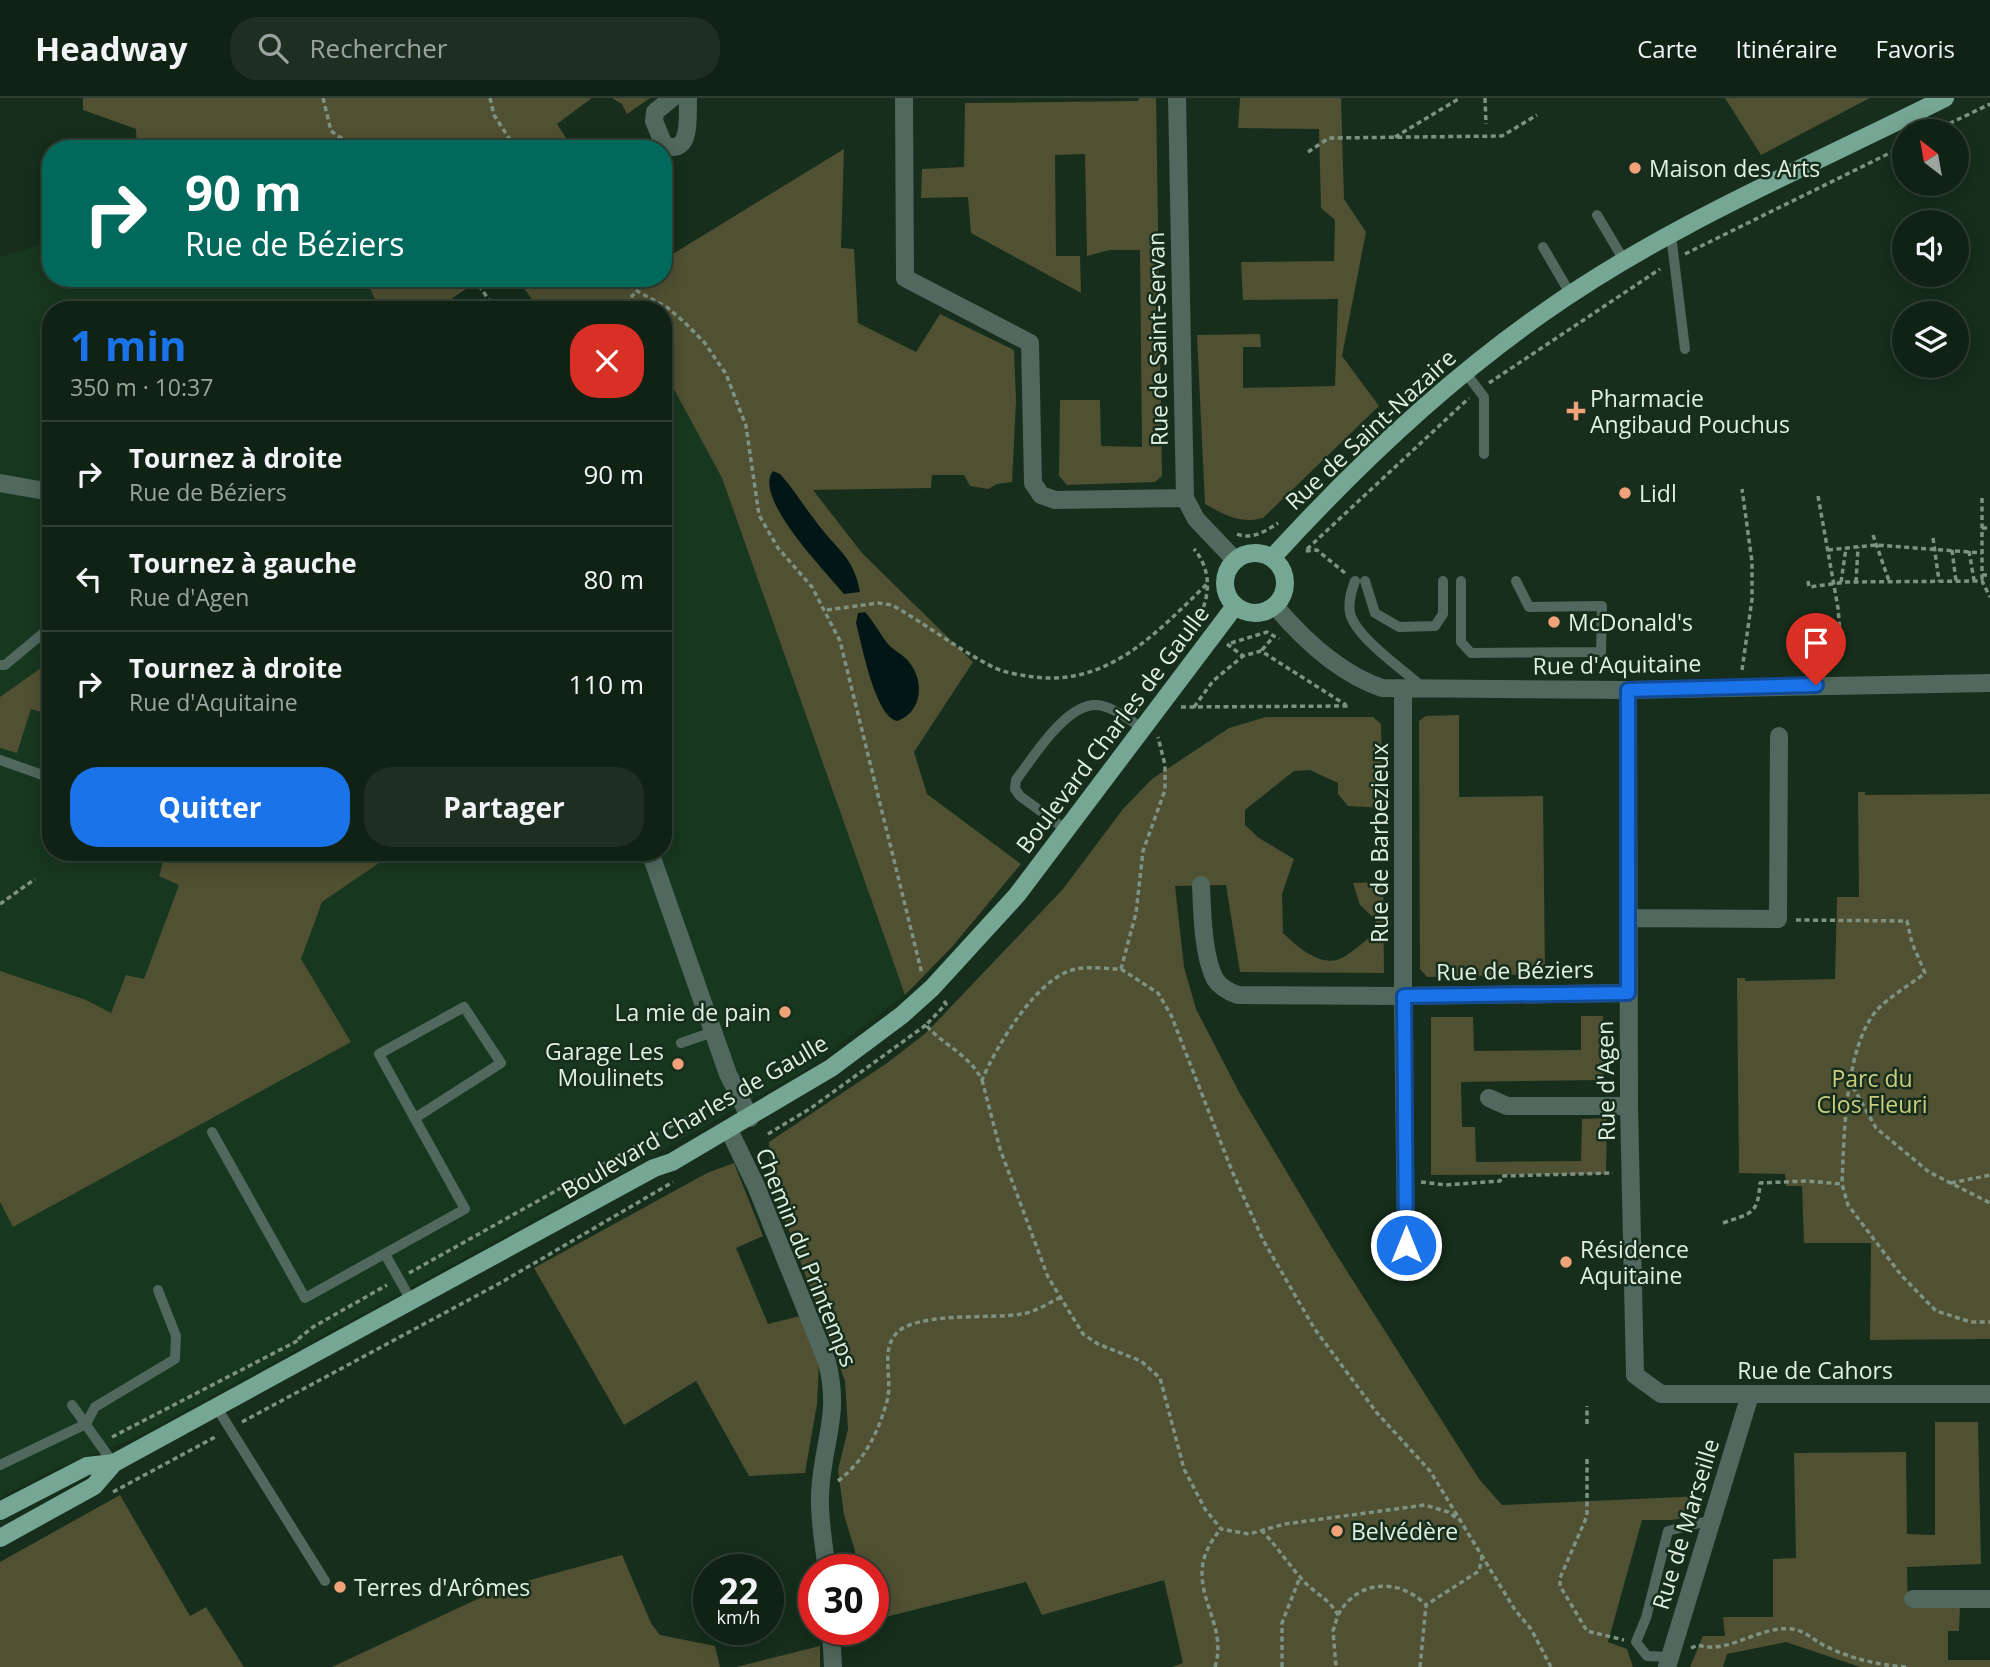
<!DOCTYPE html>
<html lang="fr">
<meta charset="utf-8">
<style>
:root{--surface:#102214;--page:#1e2f22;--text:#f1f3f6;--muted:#9ca4a0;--line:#303f34;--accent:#1a73e8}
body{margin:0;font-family:"Open Sans",sans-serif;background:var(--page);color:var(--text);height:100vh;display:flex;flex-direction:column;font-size:26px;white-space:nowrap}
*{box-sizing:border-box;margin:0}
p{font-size:23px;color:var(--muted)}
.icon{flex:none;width:38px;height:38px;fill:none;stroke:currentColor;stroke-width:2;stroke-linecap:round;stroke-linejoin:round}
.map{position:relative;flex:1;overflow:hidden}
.sheet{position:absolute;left:42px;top:203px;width:630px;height:560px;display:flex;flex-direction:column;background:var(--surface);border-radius:28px;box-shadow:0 4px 18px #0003,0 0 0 2px var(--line)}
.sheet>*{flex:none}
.top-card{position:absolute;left:42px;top:42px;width:630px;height:147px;border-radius:28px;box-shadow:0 4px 18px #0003,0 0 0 2px var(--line);background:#00695c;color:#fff;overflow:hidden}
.needle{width:46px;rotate:329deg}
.controls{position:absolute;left:1892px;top:21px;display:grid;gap:14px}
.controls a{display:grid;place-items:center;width:77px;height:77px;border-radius:50%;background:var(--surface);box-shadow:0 4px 18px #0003,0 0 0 2px var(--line);font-size:35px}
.speed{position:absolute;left:693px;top:1456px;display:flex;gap:14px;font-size:35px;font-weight:700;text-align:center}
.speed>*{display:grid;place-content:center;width:91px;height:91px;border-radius:50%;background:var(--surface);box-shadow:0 4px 18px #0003,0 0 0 2px var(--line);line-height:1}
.speed small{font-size:18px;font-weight:400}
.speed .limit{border:10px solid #d22;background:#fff;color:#111}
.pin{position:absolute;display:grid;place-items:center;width:60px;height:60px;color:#fff;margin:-72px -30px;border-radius:50% 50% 50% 0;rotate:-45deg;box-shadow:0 0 7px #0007}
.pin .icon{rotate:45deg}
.me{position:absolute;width:77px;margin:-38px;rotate:0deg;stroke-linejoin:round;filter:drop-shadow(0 0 5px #0008)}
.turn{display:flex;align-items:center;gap:24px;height:147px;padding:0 28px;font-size:32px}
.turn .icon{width:91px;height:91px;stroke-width:2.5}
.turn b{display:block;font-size:49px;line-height:60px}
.round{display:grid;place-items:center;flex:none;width:74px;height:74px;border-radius:28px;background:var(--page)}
.headline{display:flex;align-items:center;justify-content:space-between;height:119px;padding:0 28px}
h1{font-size:42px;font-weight:700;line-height:52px;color:var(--accent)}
.button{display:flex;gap:14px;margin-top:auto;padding:14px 28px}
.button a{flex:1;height:80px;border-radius:28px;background:var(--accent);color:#fff;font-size:28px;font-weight:700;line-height:80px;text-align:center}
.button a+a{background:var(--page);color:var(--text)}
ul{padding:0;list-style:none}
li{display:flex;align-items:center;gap:21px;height:105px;padding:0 28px;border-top:2px solid var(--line)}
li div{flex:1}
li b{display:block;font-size:26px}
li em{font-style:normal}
header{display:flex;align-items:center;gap:42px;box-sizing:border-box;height:98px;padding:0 35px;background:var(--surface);border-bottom:2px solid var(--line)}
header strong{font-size:33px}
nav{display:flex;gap:38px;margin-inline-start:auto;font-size:24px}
.search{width:490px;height:63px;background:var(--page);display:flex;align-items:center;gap:18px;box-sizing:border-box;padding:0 24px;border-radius:28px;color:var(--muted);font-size:26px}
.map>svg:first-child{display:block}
.built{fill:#18371f}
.green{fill:#505032}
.water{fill:#021615}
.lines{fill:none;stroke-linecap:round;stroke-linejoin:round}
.path{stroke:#7e9282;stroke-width:3.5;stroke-dasharray:5 3.5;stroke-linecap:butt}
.lane{stroke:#50685e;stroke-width:10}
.street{stroke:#50685e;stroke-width:18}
.primary{stroke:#76a794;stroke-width:18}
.route-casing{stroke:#114b97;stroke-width:18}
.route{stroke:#1a73e8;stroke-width:12}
.poi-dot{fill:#f0a279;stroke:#162e1b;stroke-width:2.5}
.labels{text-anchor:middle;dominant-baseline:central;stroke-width:5;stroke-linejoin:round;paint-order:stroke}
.poi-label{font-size:23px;fill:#e1f0e3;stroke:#162e1b;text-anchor:start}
.street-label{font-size:23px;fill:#e1f0e3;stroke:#162e1b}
.park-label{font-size:23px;fill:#cdcd80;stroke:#162e1b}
</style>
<header>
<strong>Headway</strong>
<div class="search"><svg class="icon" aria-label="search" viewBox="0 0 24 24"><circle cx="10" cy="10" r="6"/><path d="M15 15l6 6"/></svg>Rechercher</div>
<nav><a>Carte</a><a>Itinéraire</a><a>Favoris</a></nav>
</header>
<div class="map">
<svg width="1990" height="1569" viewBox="0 0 1990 1569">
<rect width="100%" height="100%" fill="#162e1b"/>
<!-- built -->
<path class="built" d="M51 144V180H366L379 212H51V754H663V271L722 380 905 897 805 972 679 1043 135 1340 59 1369 0 1400V159Z"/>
<!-- green -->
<path class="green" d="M83 0H592L557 26 573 51H314L312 45 300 51H137L136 31 83 12Z
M612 0H650L627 16 622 6Z
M1139 0H1156L1162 378 1155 384 1067 387 1059 378 1060 302H1100L1101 348 1142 349 1140 152H1110L1087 158 1085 56 1055 57 1056 158H1080L1081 195 971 135 968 99 921 100 922 71 964 69 965 5 1138 3Z
M1240 0H1341L1344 101 1366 134 1342 258 1379 308 1263 420C1240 426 1225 417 1205 406L1197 237 1260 236 1261 249H1243V290L1335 288 1338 201 1243 202 1241 164 1334 163 1335 122 1321 110 1319 31 1238 30Z
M1725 0H1870L1761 57Z
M844 51 841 150 854 151 858 225 916 254 940 216 1014 252 1016 303 1012 384 997 386 988 391 970 388 964 377H932L931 390 813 392 862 455 973 564 914 654 927 696 1021 766 952 849 905 897 722 380 663 271V212H536L538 210 517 180H663V162Z
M366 180H482L435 212H379Z
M51 563V617L31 611 17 655 0 650V599Z
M1459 617V699L1543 698 1545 876 1427 879 1420 871 1419 623 1426 618Z
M1266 619H1373L1381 626 1383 710 1348 708 1338 696V685L1310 672 1294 673 1245 712V727L1259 740 1294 761 1282 796 1283 835C1295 847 1318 867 1337 862 1349 858 1364 843 1374 836L1376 822 1360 807 1353 785 1383 784 1384 875 1240 874 1226 787 1175 788 1184 869 1196 911 1239 994 1331 1148 1479 1381 1502 1407 1704 1398C1692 1428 1671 1421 1642 1422L1608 1544 1627 1551 1633 1569H1172L1183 1565 1164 1482 1042 1517 1026 1484 873 1522V1472H853L855 1453 844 1417 838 1372 848 1331 845 1283 770 1082 769 1044 887 965 926 935 1063 791 1123 711 1152 681 1229 630Z
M1858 694H1865V697L1990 696V1241L1870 1242 1871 1145H1804L1802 1088H1786L1785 1076 1739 1075 1737 880H1745V883L1835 881 1837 799H1859Z
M166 754H395L322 804 301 861 351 944 13 1129 0 1104V873L86 902 111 915 126 877 144 881 179 787 159 778Z
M1581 918H1603L1604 982 1461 984 1462 1029H1475L1476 1064 1581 1063 1582 1021 1607 1020 1606 1076 1431 1077V919H1473L1474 953 1581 952Z
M734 1065 763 1138 736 1150 768 1226 800 1218 819 1266 817 1306 805 1375 749 1378 696 1283 624 1327 534 1170 707 1075Z
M1935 1324H1978L1981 1466 1907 1469 1908 1509H1960L1959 1533H1948V1562H1990V1569H1860L1786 1544 1727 1556 1723 1569H1690L1703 1538H1725L1723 1519H1773V1461L1796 1460 1794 1355 1906 1354 1907 1436 1935 1437Z
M120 1397 190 1518 206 1509 244 1569H0V1464Z
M622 1457 651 1525 660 1537 715 1548 720 1569H332L501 1490Z
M820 1548V1569H736Z"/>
<!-- water -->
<path class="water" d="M773 373 780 376C794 391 804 409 817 425 837 452 854 459 860 494L844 496C826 474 752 399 773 373Z
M865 514C874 524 880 536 888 546 894 553 904 557 909 564 925 583 922 615 897 623 875 618 862 547 856 525L858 515Z"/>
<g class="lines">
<!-- path -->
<path class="path" d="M323 0 331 33 357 51
M490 0 494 17 516 51
M1485 0 1486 26
M1934 33 1990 6
M1395 39 1460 0
M1308 54 1329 40 1502 38 1537 17
M1685 156 1904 48
M474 180 493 208
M624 180 637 193 668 210 685 225 704 244 726 276 746 328 759 417 778 450 812 489 840 543 922 876
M609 212 627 203 637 193
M1420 278 1426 285
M1489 285 1660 171
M1818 398 1838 510 1842 558
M1982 400V483
M1982 430H1990
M1237 436C1252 442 1266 433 1278 425
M1873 437 1889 483
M1933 440 1939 483
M1828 452 1876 447 1982 455
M1952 452 1956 483
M1969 453 1974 482
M1345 475 1317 452 1305 453 1469 300
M1982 477H1990
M1808 483 1809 489 1847 484 1982 483 1990 499
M1841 484 1846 450
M1856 484 1858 449
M827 512 878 505 892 507C926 526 957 551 993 569 1005 575 1021 577 1034 579 1110 588 1157 534 1207 486
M1192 532C1209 506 1215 476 1194 451
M1231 545 1267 534 1279 541
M1227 546 1243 558 1261 553 1346 607
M1262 552 1274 538
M1742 572 1752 501V464L1742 391
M1181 609 1348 608
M1194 609 1213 583 1243 558
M0 806 35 781
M1796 822 1907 823 1912 845 1925 875C1910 887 1890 898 1877 912 1845 948 1844 1038 1842 1086
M1121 871 1158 895 1171 917 1232 1073 1263 1142 1314 1230 1377 1315 1430 1373 1515 1512 1531 1531 1551 1569
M944 903 946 906 926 927C943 947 970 957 982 982 997 947 1038 878 1076 871 1090 868 1107 871 1121 871L1136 815 1143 753 1165 692V667L1158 639
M982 982 1000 1051 1048 1179 1083 1236 1098 1246 1141 1263 1160 1280 1184 1371 1205 1411 1221 1431 1249 1436 1285 1426 1425 1407 1448 1414 1461 1423
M1853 989 1876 1030 1929 1074 1990 1105
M768 1036 811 1010 926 927
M1421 1084 1446 1087 1500 1083 1502 1078 1613 1075
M1951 1085 1990 1077
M1723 1125C1751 1115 1758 1117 1760 1085L1807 1083 1842 1086 1848 1107 1901 1177 1936 1213 1971 1224H1990
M409 1175 720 1001
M298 1241 313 1229 387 1187
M242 1324 502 1184 673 1084
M1587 1326V1308
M112 1339 301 1241
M1587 1361V1418L1560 1480V1488L1587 1533 1624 1542
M838 1383C865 1362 878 1335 887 1303 894 1279 876 1244 905 1229 934 1215 989 1221 1022 1216 1035 1214 1049 1205 1061 1199
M113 1394 217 1338
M1261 1432C1276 1447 1286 1463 1300 1479 1314 1496 1327 1498 1338 1517L1333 1533 1336 1569
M1338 1517C1357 1482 1398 1479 1426 1507
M1691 1550 1698 1547C1728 1557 1760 1527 1792 1531 1806 1533 1813 1542 1825 1548 1852 1561 1878 1567 1907 1569
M1215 1569C1231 1519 1174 1485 1221 1431
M1282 1569V1525L1300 1479
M1420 1569 1426 1507 1479 1473 1482 1459"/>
<!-- lane -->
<path class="lane" d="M1597 117 1625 164
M1671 137 1685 251
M1543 149 1571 197
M1465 274 1484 299V356
M1355 483C1351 494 1348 504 1350 515 1356 540 1403 571 1422 589
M1365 483 1375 515 1399 529 1435 528 1443 516V483
M1461 483V544L1471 555 1601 554 1602 508 1529 509 1516 483
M0 567H5L47 532
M0 662 51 680
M1065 731 1020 698 1015 691 1016 682C1032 661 1063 610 1093 607 1110 606 1128 621 1142 630
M681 945 713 934
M212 1034 305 1200 465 1111 379 956 464 909 501 965 415 1020
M385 1156 412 1204
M72 1307 113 1365
M217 1310 325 1483
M0 1367 86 1326 95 1309 175 1261 176 1238 158 1192
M1670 1559 1647 1558 1636 1544 1646 1520 1668 1433 1712 1422"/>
<!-- street -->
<path class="street" d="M672 0 655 14 654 23 664 47C693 58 687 18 688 0
M904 0 905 180 1030 245 1033 385 1041 397 1055 402 1185 400
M1177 0 1185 400 1196 421 1235 462
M0 385 51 394
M1275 508C1303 541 1341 576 1382 590L1628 592 1990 585
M1403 591V898L1628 895
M1628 592 1629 1008 1635 1277 1661 1296H1990
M650 754 728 976 750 1020
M1201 787C1202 813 1203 858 1215 881 1220 889 1229 894 1238 897L1403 898 1406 1147
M1630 820 1778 821 1779 638
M1489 1000 1507 1008H1629
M729 1032 756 1088 827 1264C841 1319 822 1344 820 1397 819 1421 824 1448 827 1472
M1913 1501H1990
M831 1531 833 1569
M1667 1569 1750 1297"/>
<!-- primary -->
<path class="primary" d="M1225 485a30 30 0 1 1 60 0a30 30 0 1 1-60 0Z
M1272 460C1354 370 1443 285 1543 215 1667 127 1810 68 1945 0
M0 1413 87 1368 114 1365
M0 1440 94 1388 114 1365 654 1070 672 1064 831 970 902 917 932 890 1017 797 1235 508"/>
</g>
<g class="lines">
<!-- route casing -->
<g class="route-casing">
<path id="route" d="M1406 1147 1404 898 1628 895V592L1816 587"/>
</g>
<!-- route -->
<use href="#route" class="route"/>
</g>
<!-- markers -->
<g class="poi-dot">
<circle cx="1635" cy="70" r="7"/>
<path d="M1572.5 302.5h7v7h7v7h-7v7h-7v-7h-7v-7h7z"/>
<circle cx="1625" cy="395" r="7"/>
<circle cx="1554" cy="524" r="7"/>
<circle cx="785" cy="914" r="7"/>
<circle cx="678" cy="966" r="7"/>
<circle cx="1566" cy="1164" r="7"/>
<circle cx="1337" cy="1433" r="7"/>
<circle cx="340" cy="1489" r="7"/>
</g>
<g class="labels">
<!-- poi labels -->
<g class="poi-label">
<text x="1649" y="70">Maison des Arts</text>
<text x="1590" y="300">Pharmacie<tspan x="1590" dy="26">Angibaud Pouchus</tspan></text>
<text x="1639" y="395">Lidl</text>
<text x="1568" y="524">McDonald's</text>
<text x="771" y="914" text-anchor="end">La mie de pain</text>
<text x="664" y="953" text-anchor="end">Garage Les<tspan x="664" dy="26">Moulinets</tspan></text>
<text x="1580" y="1151">Résidence<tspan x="1580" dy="26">Aquitaine</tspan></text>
<text x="1351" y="1433">Belvédère</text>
<text x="354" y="1489">Terres d'Arômes</text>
</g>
<!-- street labels -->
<g class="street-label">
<text transform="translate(1157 241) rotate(-91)">Rue de Saint-Servan</text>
<text transform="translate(1370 331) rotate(-43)">Rue de Saint-Nazaire</text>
<text transform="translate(1617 566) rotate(-1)">Rue d'Aquitaine</text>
<text transform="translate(1112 631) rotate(-53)">Boulevard Charles de Gaulle</text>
<text transform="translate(1379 745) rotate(-90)">Rue de Barbezieux</text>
<text transform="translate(1515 872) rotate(-1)">Rue de Béziers</text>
<text transform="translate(1605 983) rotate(-91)">Rue d'Agen</text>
<text transform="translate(694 1018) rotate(-30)">Boulevard Charles de Gaulle</text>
<text transform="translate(807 1159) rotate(68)">Chemin du Printemps</text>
<text x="1815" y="1272">Rue de Cahors</text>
<text transform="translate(1685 1426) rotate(-73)">Rue de Marseille</text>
</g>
<!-- park labels -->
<g class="park-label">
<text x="1872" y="980">Parc du<tspan x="1872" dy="26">Clos Fleuri</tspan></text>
</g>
</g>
</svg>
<div class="controls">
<a><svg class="needle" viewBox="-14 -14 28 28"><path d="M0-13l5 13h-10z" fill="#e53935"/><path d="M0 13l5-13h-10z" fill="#9ca4a0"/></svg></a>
<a><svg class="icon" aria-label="sound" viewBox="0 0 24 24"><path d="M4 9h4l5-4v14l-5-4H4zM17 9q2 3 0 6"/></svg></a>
<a><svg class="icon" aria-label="layers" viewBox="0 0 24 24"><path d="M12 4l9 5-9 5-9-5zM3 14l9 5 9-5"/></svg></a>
</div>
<div class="speed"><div>22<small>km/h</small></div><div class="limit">30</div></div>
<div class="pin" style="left:1816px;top:587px;background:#d93025"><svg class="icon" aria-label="arrive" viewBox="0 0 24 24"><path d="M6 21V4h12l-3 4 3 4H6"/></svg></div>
<svg class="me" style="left:1406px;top:1147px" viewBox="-20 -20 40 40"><circle r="17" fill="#1a73e8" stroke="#fff" stroke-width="3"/><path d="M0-11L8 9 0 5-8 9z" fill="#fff"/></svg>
<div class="top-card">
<div class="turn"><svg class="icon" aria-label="right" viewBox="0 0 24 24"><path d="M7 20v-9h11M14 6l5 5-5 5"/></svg><div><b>90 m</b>Rue de Béziers</div></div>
</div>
<section class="sheet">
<div class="headline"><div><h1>1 min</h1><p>350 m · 10:37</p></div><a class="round" style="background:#d93025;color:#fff"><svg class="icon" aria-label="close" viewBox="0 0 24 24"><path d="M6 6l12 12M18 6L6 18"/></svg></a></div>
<ul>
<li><svg class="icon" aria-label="right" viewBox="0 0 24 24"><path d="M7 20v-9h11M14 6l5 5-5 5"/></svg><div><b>Tournez à droite</b><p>Rue de Béziers</p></div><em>90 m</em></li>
<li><svg class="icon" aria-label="left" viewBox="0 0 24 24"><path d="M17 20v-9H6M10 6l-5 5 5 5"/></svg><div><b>Tournez à gauche</b><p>Rue d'Agen</p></div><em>80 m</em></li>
<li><svg class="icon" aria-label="right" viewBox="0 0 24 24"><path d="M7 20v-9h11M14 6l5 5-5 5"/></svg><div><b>Tournez à droite</b><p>Rue d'Aquitaine</p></div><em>110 m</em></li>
</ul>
<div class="button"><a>Quitter</a><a>Partager</a></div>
</section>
</div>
